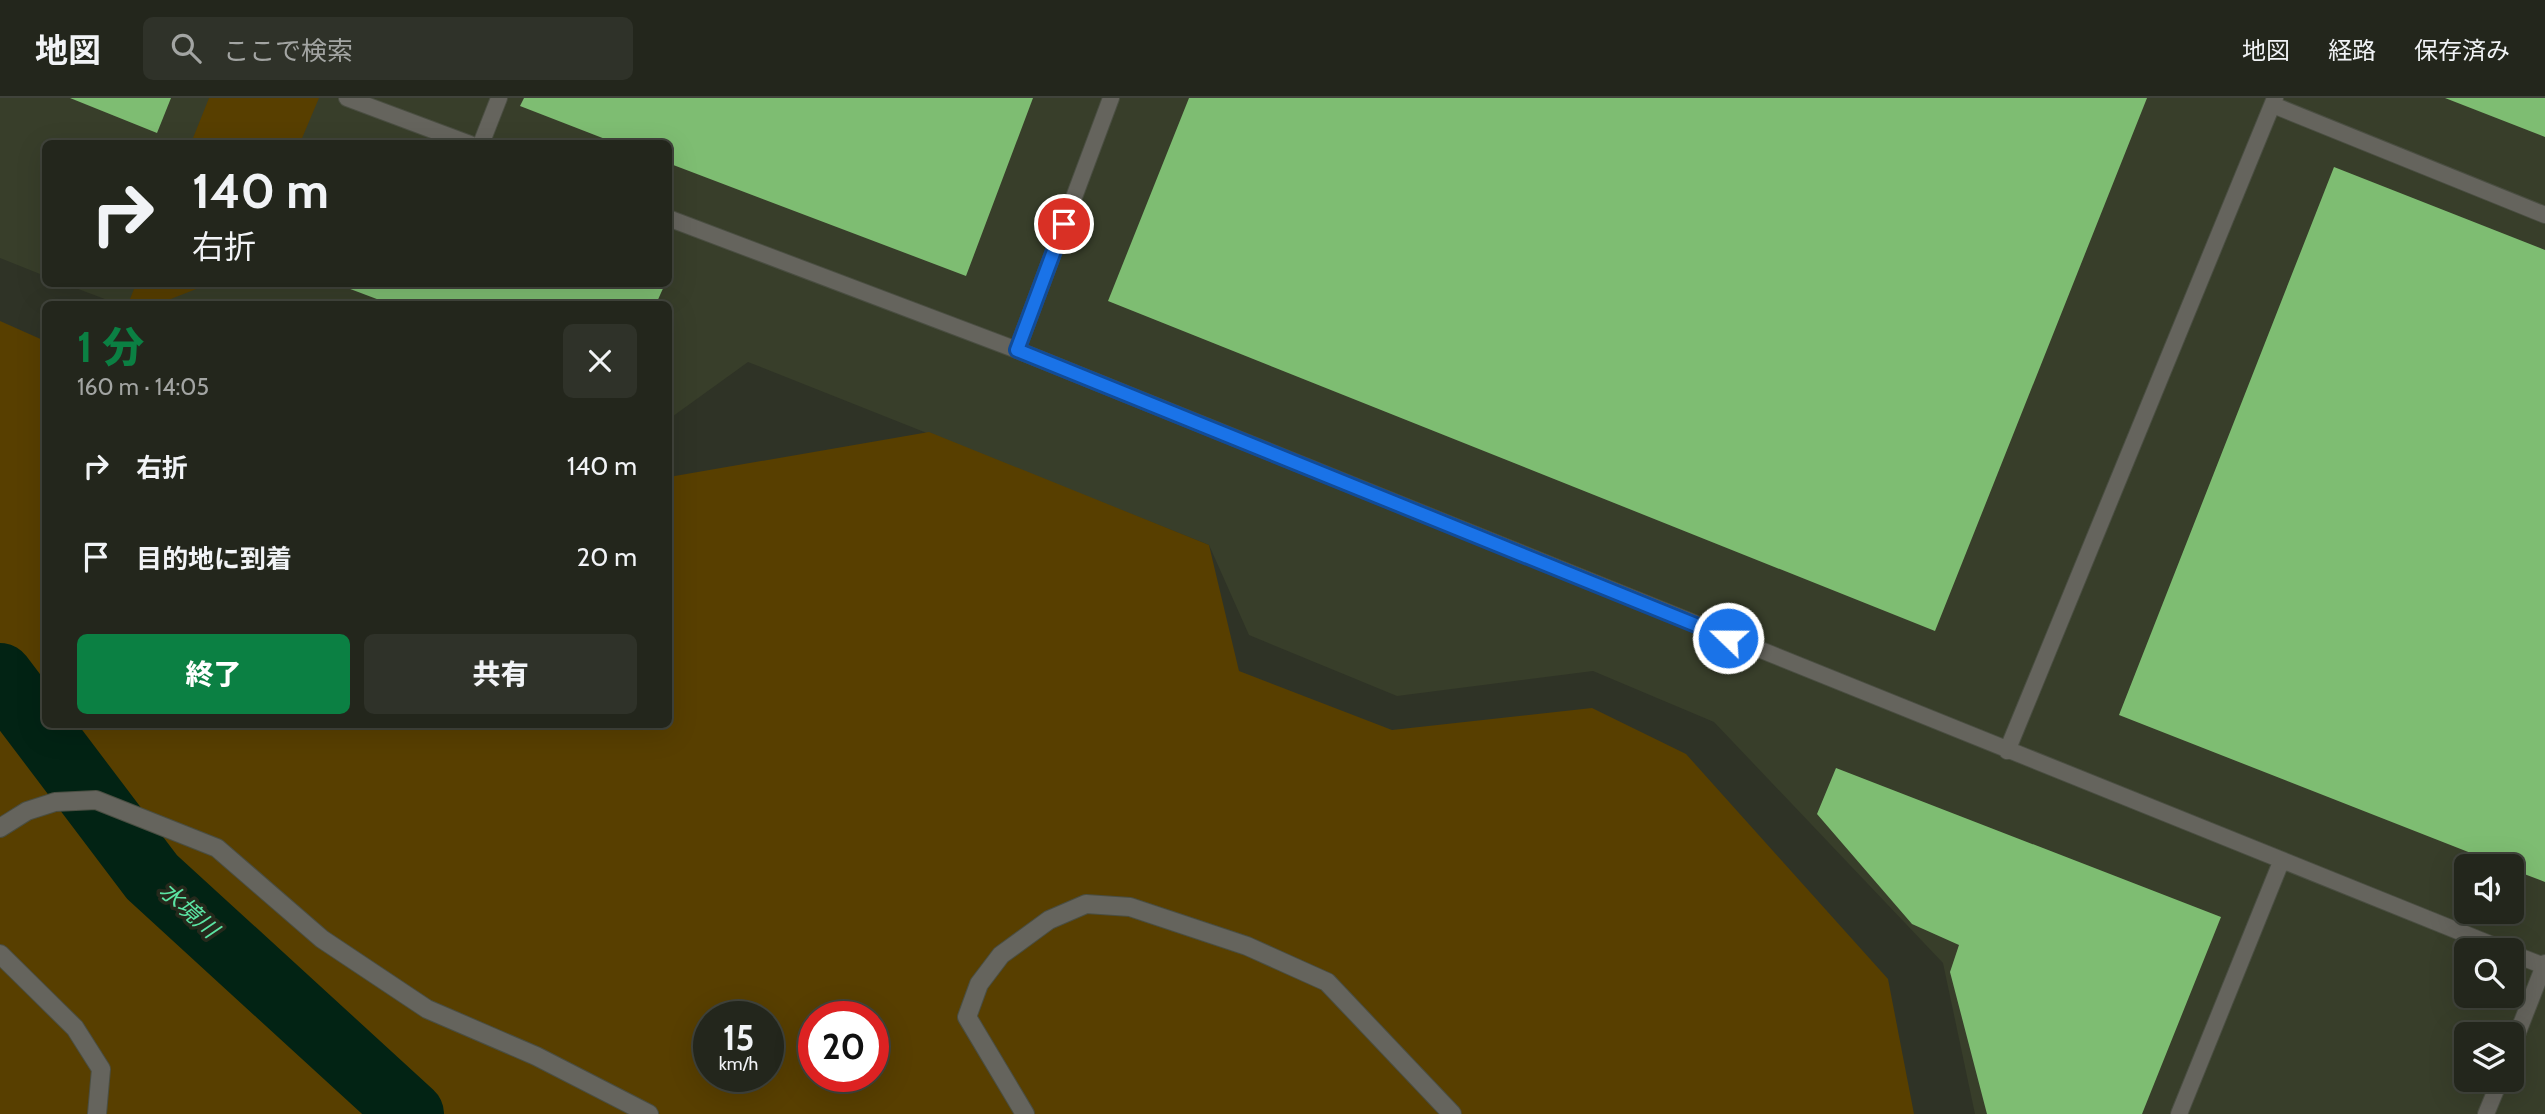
<!DOCTYPE html>
<html lang="ja">
<meta charset="utf-8">
<style>
:root{--surface:#23261c;--page:#2f3229;--text:#f1f3f6;--muted:#a3a5a3;--line:#40433b;--accent:#0b8043}
body{margin:0;font-family:Cabin,"Noto Sans JP",sans-serif;background:var(--page);color:var(--text);height:100vh;display:flex;flex-direction:column;font-size:26px;white-space:nowrap}
*{box-sizing:border-box;margin:0}
p{font-size:23px;color:var(--muted)}
.icon{flex:none;width:38px;height:38px;fill:none;stroke:currentColor;stroke-width:2;stroke-linecap:round;stroke-linejoin:round}
.map{position:relative;flex:1;overflow:hidden}
.side{position:absolute;left:42px;top:203px;width:630px;height:427px;display:flex;flex-direction:column;background:var(--surface);border-radius:10px;box-shadow:0 7px 28px #0002,0 0 0 2px var(--line)}
.side>*{flex:none}
.guide{position:absolute;left:42px;top:42px;width:630px;height:147px;border-radius:10px;box-shadow:0 7px 28px #0002,0 0 0 2px var(--line);background:#23261c;color:var(--text);overflow:hidden}
.buttons{position:absolute;left:2454px;top:756px;display:grid;gap:14px}
.buttons a{display:grid;place-items:center;width:70px;height:70px;border-radius:10px;background:var(--surface);box-shadow:0 7px 28px #0002,0 0 0 2px var(--line);font-size:35px}
.speed{position:absolute;left:693px;top:903px;display:flex;gap:14px;font-size:35px;font-weight:700;text-align:center}
.speed>*{display:grid;place-content:center;width:91px;height:91px;border-radius:50%;background:var(--surface);box-shadow:0 7px 28px #0002,0 0 0 2px var(--line);line-height:1}
.speed small{font-size:18px;font-weight:400}
.speed .limit{border:10px solid #d22;background:#fff;color:#111}
.pin{position:absolute;display:grid;place-items:center;width:60px;height:60px;color:#fff;margin:-30px;border:4px solid #fff;border-radius:50%;box-shadow:0 2px 7px #0007}
.me{position:absolute;width:77px;margin:-38px;rotate:292deg;stroke-linejoin:round;filter:drop-shadow(0 0 5px #0008)}
.turn{display:flex;align-items:center;gap:24px;height:147px;padding:0 35px;font-size:32px}
.turn .icon{width:91px;height:91px;stroke-width:2.5}
.turn b{display:block;font-size:49px;line-height:60px}
.round{display:grid;place-items:center;flex:none;width:74px;height:74px;border-radius:10px;background:var(--page)}
.headline{display:flex;align-items:center;justify-content:space-between;height:119px;padding:0 35px}
h1{font-size:42px;font-weight:800;line-height:52px;color:var(--accent)}
.action{display:flex;gap:14px;margin-top:auto;padding:14px 35px}
.action a{flex:1;height:80px;border-radius:10px;background:var(--accent);color:#fff;font-size:28px;font-weight:800;line-height:80px;text-align:center}
.action a+a{background:var(--page);color:var(--text)}
ul{padding:0;list-style:none}
li{display:flex;align-items:center;gap:21px;height:91px;padding:0 35px}
li div{flex:1}
li b{display:block;font-size:26px}
li em{font-style:normal}
header{display:flex;align-items:center;gap:42px;box-sizing:border-box;height:98px;padding:0 35px;background:var(--surface);border-bottom:2px solid var(--line)}
header strong{font-size:33px}
nav{display:flex;gap:38px;margin-inline-start:auto;font-size:24px}
.search{width:490px;height:63px;background:var(--page);display:flex;align-items:center;gap:18px;box-sizing:border-box;padding:0 24px;border-radius:10px;color:var(--muted);font-size:26px}
.map>svg:first-child{display:block}
.built{fill:#383e2a;fill-rule:evenodd}
.green{fill:#583f00;fill-rule:evenodd}
.lines{fill:none;stroke-linecap:round;stroke-linejoin:round}
.river{stroke:#022314;stroke-width:66}
.building{fill:#7ebd72}
.service-casing{stroke:#4a4e42;stroke-width:18}
.minor-casing{stroke:#4a4e42;stroke-width:20}
.service{stroke:#65645d;stroke-width:16}
.minor{stroke:#65645d;stroke-width:18}
.route-casing{stroke:#114b97;stroke-width:18}
.route{stroke:#1a73e8;stroke-width:12}
.labels{text-anchor:middle;dominant-baseline:central;stroke-width:7;stroke-linejoin:round;paint-order:stroke}
.water-label{font-size:23px;font-style:italic;fill:#5be4a3;stroke:#25291c}
</style>
<header>
<strong>地図</strong>
<div class="search"><svg class="icon" aria-label="search" viewBox="0 0 24 24"><circle cx="10" cy="10" r="6"/><path d="M15 15l6 6"/></svg>ここで検索</div>
<nav><a>地図</a><a>経路</a><a>保存済み</a></nav>
</header>
<div class="map">
<svg width="2545" height="1016" viewBox="0 0 2545 1016">
<rect width="100%" height="100%" fill="#2f3326"/>
<!-- built -->
<path class="built" d="M0 0H2545V1016H1975L1943 865 1714 624 1593 573 1397 598 1249 537 1209 447 748 264 669 321 668 206H118L65 186H668V46H46L45 178 0 160ZM2466 768H2511V814H2466ZM2466 852H2511V898H2466ZM2466 936H2511V982H2466Z"/>
<!-- green -->
<path class="green" d="M209 0H319L300 45H191Z
M136 186H209L158 206H128Z
M0 223 45 243 46 626H668L669 379 929 334 1209 447 1239 573 1392 632 1592 610 1686 656 1888 881 1914 1016H0ZM709 919H768V978H709ZM814 919H873V978H814Z"/>
<g class="lines">
<!-- river -->
<path class="river" d="M0 578 152 779 411 1016"/>
</g>
<!-- building -->
<path class="building" d="M70 0H171L157 35Z
M524 0H1033L966 178 668 65V46H618L520 8Z
M1189 0H2147L1935 533 1108 203Z
M2445 0H2545V39Z
M2334 69 2545 152V784L2511 771V768H2504L2119 617Z
M337 186H665L656 206H390Z
M1836 670 2221 819 2142 1016H1987L1950 874 1959 847 1912 826 1817 716Z"/>
<g class="lines">
<!-- service casing -->
<g class="service-casing">
<path id="service" d="M347 0 470 46
M2273 7 2545 117
M481 46 499 0
M668 120 1017 252 2505 852
M1017 252 1111 0
M2007 653 2275 0
M2511 855 2544 868
M2511 952 2545 865
M2179 1016 2281 764
M2486 1016 2500 982"/>
</g>
<!-- minor casing -->
<g class="minor-casing">
<path id="minor" d="M0 730 27 713 55 704 96 702 217 750 322 841 427 911 536 958 649 1016
M0 856 75 930 101 971 97 1016
M1025 1016 967 919 979 886 1001 857 1049 822 1086 806 1130 809 1247 848 1327 884 1452 1016"/>
</g>
<!-- service -->
<use href="#service" class="service"/>
<!-- minor -->
<use href="#minor" class="minor"/>
</g>
<g class="lines">
<!-- route casing -->
<g class="route-casing">
<path id="route" d="M1064 126 1017 252 1728 540"/>
</g>
<!-- route -->
<use href="#route" class="route"/>
</g>
<g class="labels">
<!-- water labels -->
<g class="water-label">
<text transform="translate(189 812) rotate(42)">水境川</text>
</g>
</g>
</svg>
<div class="buttons">
<a><svg class="icon" aria-label="sound" viewBox="0 0 24 24"><path d="M4 9h4l5-4v14l-5-4H4zM17 9q2 3 0 6"/></svg></a>
<a><svg class="icon" aria-label="search" viewBox="0 0 24 24"><circle cx="10" cy="10" r="6"/><path d="M15 15l6 6"/></svg></a>
<a><svg class="icon" aria-label="layers" viewBox="0 0 24 24"><path d="M12 4l9 5-9 5-9-5zM3 14l9 5 9-5"/></svg></a>
</div>
<div class="speed"><div>15<small>km/h</small></div><div class="limit">20</div></div>
<div class="pin" style="left:1064px;top:126px;background:#d93025"><svg class="icon" aria-label="arrive" viewBox="0 0 24 24"><path d="M6 21V4h12l-3 4 3 4H6"/></svg></div>
<svg class="me" style="left:1728px;top:540px" viewBox="-20 -20 40 40"><circle r="17" fill="#1a73e8" stroke="#fff" stroke-width="3"/><path d="M0-11L8 9 0 5-8 9z" fill="#fff"/></svg>
<div class="guide">
<div class="turn"><svg class="icon" aria-label="right" viewBox="0 0 24 24"><path d="M7 20v-9h11M14 6l5 5-5 5"/></svg><div><b>140 m</b>右折</div></div>
</div>
<section class="side">
<div class="headline"><div><h1>1 分</h1><p>160 m · 14:05</p></div><a class="round"><svg class="icon" aria-label="close" viewBox="0 0 24 24"><path d="M6 6l12 12M18 6L6 18"/></svg></a></div>
<ul>
<li><svg class="icon" aria-label="right" viewBox="0 0 24 24"><path d="M7 20v-9h11M14 6l5 5-5 5"/></svg><div><b>右折</b></div><em>140 m</em></li>
<li><svg class="icon" aria-label="arrive" viewBox="0 0 24 24"><path d="M6 21V4h12l-3 4 3 4H6"/></svg><div><b>目的地に到着</b></div><em>20 m</em></li>
</ul>
<div class="action"><a>終了</a><a>共有</a></div>
</section>
</div>
